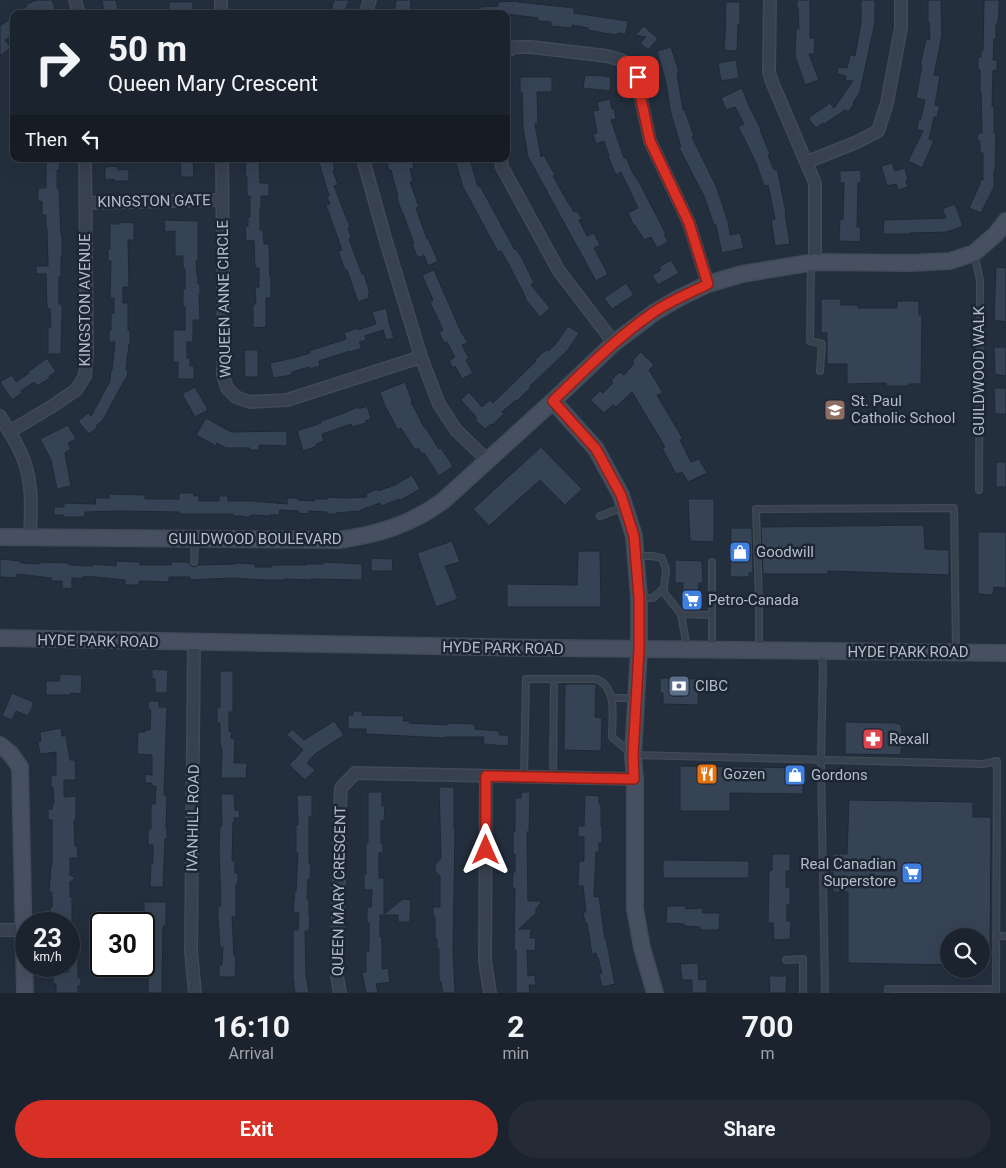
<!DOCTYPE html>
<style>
:root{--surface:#1b232e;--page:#242b36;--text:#f1f3f6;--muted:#a0a4aa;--line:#39404a;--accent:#d93025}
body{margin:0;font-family:Roboto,sans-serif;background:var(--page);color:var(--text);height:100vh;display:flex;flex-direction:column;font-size:19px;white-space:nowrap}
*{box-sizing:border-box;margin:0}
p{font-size:16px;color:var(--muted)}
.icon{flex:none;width:28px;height:28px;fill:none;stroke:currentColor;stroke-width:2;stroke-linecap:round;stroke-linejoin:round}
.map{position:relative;height:993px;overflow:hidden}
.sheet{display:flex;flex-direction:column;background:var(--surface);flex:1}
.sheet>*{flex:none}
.hud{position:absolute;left:10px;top:10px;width:500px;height:152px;border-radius:10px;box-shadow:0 5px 20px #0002,0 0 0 1px var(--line);background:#1b232e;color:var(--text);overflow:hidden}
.buttons{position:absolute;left:940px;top:928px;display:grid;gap:10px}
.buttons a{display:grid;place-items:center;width:50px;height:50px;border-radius:50%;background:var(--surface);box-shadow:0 5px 20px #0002,0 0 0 1px var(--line);font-size:25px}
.speed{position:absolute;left:15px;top:912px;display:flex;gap:10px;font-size:25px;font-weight:700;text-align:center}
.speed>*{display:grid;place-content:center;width:65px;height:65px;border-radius:50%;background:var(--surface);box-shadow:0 5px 20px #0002,0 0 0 1px var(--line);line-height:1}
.speed small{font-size:12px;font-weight:400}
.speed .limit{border:2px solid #111;border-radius:8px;background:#fff;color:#111}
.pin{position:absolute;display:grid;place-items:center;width:42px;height:42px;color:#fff;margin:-21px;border-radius:10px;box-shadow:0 2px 8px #0006}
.me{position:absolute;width:55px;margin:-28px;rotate:0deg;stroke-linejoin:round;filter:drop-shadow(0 0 4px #0008)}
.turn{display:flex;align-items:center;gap:18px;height:105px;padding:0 15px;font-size:22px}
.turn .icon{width:65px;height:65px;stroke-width:2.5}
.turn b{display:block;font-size:35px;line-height:42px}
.then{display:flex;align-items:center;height:48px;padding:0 15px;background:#0003;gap:10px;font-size:19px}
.eta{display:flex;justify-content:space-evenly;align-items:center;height:85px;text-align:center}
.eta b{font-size:30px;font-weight:700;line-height:35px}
.button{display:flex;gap:10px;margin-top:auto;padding:10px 15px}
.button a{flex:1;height:58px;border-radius:30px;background:var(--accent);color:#fff;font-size:20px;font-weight:700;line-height:58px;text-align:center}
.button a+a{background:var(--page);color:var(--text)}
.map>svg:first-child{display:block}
.building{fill:#364354;stroke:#1f2835}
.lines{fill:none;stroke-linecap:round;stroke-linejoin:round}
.lane-casing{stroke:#414a57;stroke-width:8}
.street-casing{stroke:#414a57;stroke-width:14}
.secondary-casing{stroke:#414a57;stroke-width:18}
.lane{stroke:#38414e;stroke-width:5.5}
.street{stroke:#38414e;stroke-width:11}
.secondary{stroke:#465061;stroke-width:15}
.route-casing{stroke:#8d1f18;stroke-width:12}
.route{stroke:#d93025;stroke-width:9}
.labels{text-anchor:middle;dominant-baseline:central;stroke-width:5;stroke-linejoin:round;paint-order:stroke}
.street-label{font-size:15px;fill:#b4bcc9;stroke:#1d2633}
.poi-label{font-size:15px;fill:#b4bcc9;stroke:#1d2633;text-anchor:start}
</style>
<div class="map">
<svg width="1006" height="993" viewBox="0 0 1006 993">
<rect width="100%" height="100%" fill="#242f3e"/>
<!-- building -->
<path class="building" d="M37 0H52L57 14H17L27 6 26 4Z
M102 0H116L119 14H107L106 12 104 13Z
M334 0H349L344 14 331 11Z
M396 0H411L410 14H394Z
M797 0H810V38H815L814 54H809L819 80 805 85 795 56 796 29H799L798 8H797Z
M861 0H875V22L860 92 853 103 854 104 848 112 845 110 823 125V123L816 128 808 118 830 103 834 108 853 81 845 80 846 76 837 74 838 67 847 68 850 55 855 56 861 22Z
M928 0H941L942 35 934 75 940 76 935 105 940 106 937 117H934L929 139 934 141 922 168 908 161 923 131 917 129 919 119H921L925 100 916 98 922 65H920L926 39 930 40 929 22H928Z
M984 0H999V8L998 24H996V39H994L993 60H997V71L993 70 992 106H994V133H996L995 171H994V187L981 213 969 208 980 184V180H983V153H980V141H977L978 133H982L981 91H980V70H978V57H981V51H983Z
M517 1 518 2 574 8V13L628 21 626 34 618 33V35L603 33 588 30V28L572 25V28L551 26V22L538 21V18L506 14H480V7L498 6V2Z
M169 2H193V14H169Z
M726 2H740V24H738L737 51 724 50 726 18H725Z
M14 16V34L5 40 11 48 0 56V26Z
M644 26 657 38 656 41 648 50 640 43 646 37 635 35Z
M671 47 679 72 677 73 683 110H685L694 137H692L716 186 728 221 730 235 740 233 744 248 722 253 716 225H714L704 196 679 148 681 147 671 114 666 83 657 51Z
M736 60 739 78 721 81 718 63Z
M585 75 595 76V75L611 77 610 91 583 88Z
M520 77H552V92H537L538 124H535L541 157 544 155 555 175 553 176 570 206V205L574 212 577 211 582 219 579 220 587 236 594 233 600 245 594 248 608 274 596 281 528 157 523 128 522 92H520Z
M742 88 749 106 761 129 760 130 770 154 768 155 774 170 777 169 779 177 786 213H785L790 244 775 246 771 219H775L768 185 764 186 756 163 744 138 738 127 744 124 735 107 726 110 721 98Z
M610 99 612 109 614 108 616 119 611 120 624 158 626 157 633 173 636 178H637L666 234H664L668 242 657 248 651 237 644 240 635 225 634 226 628 213 638 208 621 172 616 175 608 157 609 156 604 141 596 144 593 134 597 133 593 111 599 110 597 102Z
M46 159H59L60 170H57V188H59L61 235H62V257H61V277H59V304H62V314L61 354H48V327H51L50 309H47L46 274H36V266H48L47 228H46V215H42V201L38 202V188H46Z
M180 159H193L194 177H181Z
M246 159H259L260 183H269V196H261V209H260V230H263L264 244H269L270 277H271V298H266V327L253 328V304H256L255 287H259V268H255L254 240 246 241 245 226H248V217H250V196H247V177H245Z
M332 159 335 170H333L338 185 334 186 350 227 348 228 351 237 349 238 353 250 362 274H364L370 293H368L369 298 358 302 347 270H345L338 251 342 250 326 205 330 204 327 197 329 196 319 163Z
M386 159H402L403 162 412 159 414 168 410 169 413 181 410 182 419 207 416 208 427 239 428 238 438 261 428 266 424 255 418 258 412 245 414 244 403 213H402L397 198 398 197 391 170 389 171Z
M460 159H470L478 187 480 186 515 250 516 249 522 258 534 283 531 285 550 308 540 317 525 299 526 298 509 265 501 251 498 252 463 187 455 160Z
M892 163 895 171 905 168 908 180 906 181 908 187 898 190 896 184 887 186 881 166Z
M118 166V170L129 169V181H113L114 179 105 180V167Z
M861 170V183H858L857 227H861L860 242 839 241 840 219H843L844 183H840V171Z
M955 204 963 226 947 232 910 233V234H883L884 220 946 218 942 209Z
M164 220 198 221V261H196L197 276H198V284H200V295H199L200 320H193V342H187V358H190V366H194V379H178V362H173V330H185V307H183V289H185V269H183V256H175V231L165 232Z
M119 222 134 223V240H128L129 287H123V303H128V330H130V344H129L126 370H128L127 379H125L103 420 96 426 97 428 89 434 78 421 88 413 91 416 110 381 111 370H112L115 342H109V330H111V313H114V298H110L111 261H108V249H110V224H119Z
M671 260 679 273 658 285 652 275 661 270 659 267Z
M996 267 1006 268V322L994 320Z
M434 270 461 332 468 343 462 345 469 358 466 360 473 373 462 379 455 366 453 368 449 361 455 357 447 342 444 343 439 332 443 330 430 302 433 300 422 275Z
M626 283 634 295 612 309 604 298Z
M821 299H841V305H858V308H897V301H919V315H922L921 384H909V386H886V383L847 384V364H827V333H821Z
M386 308 389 319H388L394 338 386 340 383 330 365 336 366 340 359 342 362 348 350 352V351L319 361 320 366 310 369 309 367 292 372V375L273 378 270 363 293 358 310 353 309 351 346 339 344 333 357 328 358 330 376 324 372 312Z
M568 326 579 333 568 350 530 386 531 387 517 401 516 400 502 412 504 414 492 425 491 424 485 429 475 420 477 418 461 400 469 392 482 407 490 400 493 403 536 361 535 360 547 349 548 351 555 345Z
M994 347H1006V376L995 374Z
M244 350H258V377H245Z
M641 352 654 365 649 370 663 393 657 395 683 439 680 440 691 462 699 459 707 473 688 482 682 472 676 474 662 448 665 447 632 392 616 407 613 405 604 413 590 400 600 391 603 393 613 383 611 380 620 372 624 375 634 363 632 361Z
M47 358 56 372 49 376 50 378 37 386 34 382 21 391 22 393 12 400 0 382 12 375 16 382 29 373 28 372Z
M405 382 412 401 411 402 424 427H425L439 449 441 448 453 466 439 476 424 453 422 454 418 448 415 450 401 428 398 430 385 406 380 392Z
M195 387 208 410 195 417 182 394Z
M994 388H1006V414H995Z
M367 406 371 419 365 421 366 423 352 427 351 424 322 434 324 441 316 444 317 446 303 451 297 431 321 423V421L347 412H346L358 407 359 409Z
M206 418 231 432 287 431V446L259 445V450H250V448H226L217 443 216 446 196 435Z
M68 425 76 439 68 443 71 449 65 453 71 486 57 489 51 460 40 439Z
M541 447 582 489 565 505 540 480 489 526 473 509Z
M996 462H1006V487H996Z
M412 475 420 489 401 500 400 499 381 506 380 503 361 510V511L336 513V514H327V512L309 511V514L298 513V511L280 510 279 515H270V516L251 515V517H243V516H233V514H179V512L119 511 85 512V517H63V515H54V507H64V503L96 504 95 498H109V494L145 495V499H179V493H194V496H199V501H219V496H228V501H254L287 504V498H298V500L314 501V499H328V497L347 498 367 497 366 494 377 489 378 491 395 485Z
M688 499H714V542L690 541Z
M924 525 925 549 949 550V575L828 571V574H763L761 527H763Z
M731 528H752L753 573H749V577H730Z
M978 532H1006V588L994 587 993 595 978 594Z
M452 541 460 562 445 566 458 599 436 607 417 553Z
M578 551H600L601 607H507V584L577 585Z
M371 558 393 559 392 571H371Z
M0 559 21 561V563L40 564V562L69 563V565L93 566V564L116 566V561L140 562V565H171V562H189L191 566 194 567 198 565 235 564V563L255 564V567H272V565H306V564H323V562L362 564V580L311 579V580L285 579V580H262L230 578 190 580V577H169V582L139 581V585H125V580L86 576V577H82V579L72 578V589L62 588V581H51L52 578 17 574V578L0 577Z
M675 560 702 561 703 583H699L698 610 683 609 682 608 683 583H675Z
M152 669 168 670 167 693H155V679H152Z
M220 671H233V712H229V731H232L231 738 235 739 234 763H247L246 778H221L222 752 221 745H220V723H217V707H220Z
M60 674 82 675 81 694 71 693 70 695H46V681H59Z
M660 678 699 679 698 705 663 704V693H660Z
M565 684H596L595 717 602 718 601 751 564 750Z
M12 693 33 702V706L28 716 16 711 12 720 2 716Z
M148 701H159V707H167L164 795H167L166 829H167V839H165L163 887H150L151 863H153V845H148V829H151V804H155L156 786H152V783H145V774L152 775V755L137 754 138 732H145V730H150L151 710H148Z
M353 711H362V715L404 716 403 721H410L409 723 447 725V723L475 724V729L499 731V735H509L508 746 483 744 484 737H444V738L366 734V729H348V715H353Z
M334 721 344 735 315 754 307 763 315 770 305 780 289 765 303 750 287 735 292 729 304 740Z
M845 722 895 723 901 725 902 732 901 755 845 754Z
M61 728 62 736H66L70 760H75L76 780H64V797L76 796V820H74L75 846 77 845 78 858H70V875L76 878 70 882V897H72V924H50V907H52V892H49L51 865H52V820H48V809H52V804H54L53 787H51V775H56V752L40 754 38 742 41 741 40 732Z
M680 766 803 768V794L730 793V811H680Z
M439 787H454V829H455L453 952 455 993H443L441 982H439V949H437V939H435V917L433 916V907H440V876L435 871V865L441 858Z
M368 792H382V806H385L384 821H381V843H383V853H379V878H384V914L403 899 411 900 410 922H398V915H380V937H382V969L388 968 390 982 376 984 378 993H366L362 972H366V951H369V923H367V907H371L372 890H364V874H366V843H368Z
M521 792H530L529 831 527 832 528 901H542L536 909V913L519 929H531L530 938H536L535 951 527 950 528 976 535 975 536 985H529L530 993H516V950H514L515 888H512L513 872H515V854H513V831H515V798H521Z
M221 794H234L235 810H239L240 818H234L235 822H233L232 861H235V873H238V883L236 884V917H232L234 956H236L235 977H219V965H222L223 947H220L218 917V906H221L219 850 220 826H222Z
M297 795H312V817H309V864H311L310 880 308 879 307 900H309V916H310L309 931H305L306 975 309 993H295L293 978V930H298L299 913 293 912 295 891H296L298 853H296V825H298Z
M585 795 599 796V804H601V826H602V843H599V852H596L594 897 599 896 605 939H606L615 984 602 987 599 974 602 973 598 958H597L596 953 592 954 587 923H585L583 912H586L583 886H578L579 861H584V837H578V826H584Z
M849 800 973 802V817H991L990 966H981V936H949V965L848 963V892H833V854H847Z
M772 854H790V871H786V887H790V905H787V921H791L790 939 774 940 773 923H768L769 871 772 870Z
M663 860 749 861V878H663Z
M144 902H166V926H163L162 993H148V966H150L151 932H154V916H144Z
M667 906H686V909L702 908 703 913H720L719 930H700V927L684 926V924L666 923Z
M69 933H78V952L79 953V957L78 959V978H81V986H78V993H56V984H53V972H69Z
M698 963 699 980 707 979V993H692V980H682L680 964Z
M769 976H787L786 993H770Z"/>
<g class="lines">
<!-- lane casing -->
<g class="lane-casing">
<path id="lane" d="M974 253 980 280 979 490
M811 265 810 341 822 344 820 371
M600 516 624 507
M636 556H652L662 558 666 569 664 588 653 598H641
M194 562 195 539
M662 590 681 614 687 648
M681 614 712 615
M712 648V562
M759 650V601L756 509 954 508 956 652
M822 651 823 669 821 760 825 993
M612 698H635
M524 776 526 679H596C618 687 612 718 612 737L633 755 983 764 997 761 996 993
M553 777 554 679
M997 936H1006
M786 960 803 959V993
M888 993V989H996"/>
</g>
<!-- street casing -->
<g class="street-casing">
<path id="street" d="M75 0 79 14
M221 0V14
M770 0 769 72 772 82 815 183V262
M365 14 370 0
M506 52 515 47H531L607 56 621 60 632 66 638 77 640 94 650 141 689 223 708 284
M222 159 224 355 223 375 227 388 236 397 250 402 287 400 421 357 385 238 363 159
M501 159 502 167 559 271 614 343
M807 162 857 142 878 131 887 103 901 28V0
M85 203 222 200
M421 357 439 404 456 430 488 461
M0 416C8 430 19 445 24 461 33 485 31 512 30 538
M9 432 51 407 76 390 85 376 87 354 85 159
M194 643 191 951 195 993
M486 776 485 961 490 993
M0 930H24
M340 993 337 976 340 806 341 788 355 773 635 779"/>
</g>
<!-- secondary casing -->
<g class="secondary-casing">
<path id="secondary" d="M553 401 596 449 621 495 634 536 639 597V650L633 755 635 779V909L642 948 655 993
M0 537 339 540C379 534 410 525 443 501L553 401 614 343 655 312 679 298 708 284 742 274 815 262 910 263 950 261 974 253 996 234 1006 221
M0 638C335 646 671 650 1006 653
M0 745 10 753 20 767 25 993"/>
</g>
<!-- lane -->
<use href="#lane" class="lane"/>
<!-- street -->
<use href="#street" class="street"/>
<!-- secondary -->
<use href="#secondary" class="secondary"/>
</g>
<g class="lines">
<!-- route casing -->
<g class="route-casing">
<path id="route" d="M486 850V776L634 779 633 755 639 650V598L634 536 621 495 596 449 553 401C585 370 616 338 654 312 670 301 690 293 708 284L689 223 650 141 640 94 638 77"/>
</g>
<!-- route -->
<use href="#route" class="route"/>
</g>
<!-- icons -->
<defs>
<g id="school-square" transform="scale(1.125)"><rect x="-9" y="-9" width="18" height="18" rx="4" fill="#8d6e63" stroke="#1d2633"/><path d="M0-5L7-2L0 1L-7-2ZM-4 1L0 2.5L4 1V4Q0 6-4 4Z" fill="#fff"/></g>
<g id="shop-square" transform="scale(1.125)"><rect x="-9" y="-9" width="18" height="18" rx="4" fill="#3f7fe0" stroke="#1d2633"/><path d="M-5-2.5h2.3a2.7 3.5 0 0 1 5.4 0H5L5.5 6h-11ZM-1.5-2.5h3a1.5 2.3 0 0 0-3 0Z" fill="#fff"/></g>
<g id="supermarket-square" transform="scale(1.125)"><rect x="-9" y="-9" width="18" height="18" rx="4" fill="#3f7fe0" stroke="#1d2633"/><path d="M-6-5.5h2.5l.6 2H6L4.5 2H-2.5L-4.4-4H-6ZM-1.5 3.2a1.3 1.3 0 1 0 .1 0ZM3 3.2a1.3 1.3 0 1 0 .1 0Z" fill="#fff"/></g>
<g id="bank-square" transform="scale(1.125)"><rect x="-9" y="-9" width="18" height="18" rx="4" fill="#5c6f8a" stroke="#1d2633"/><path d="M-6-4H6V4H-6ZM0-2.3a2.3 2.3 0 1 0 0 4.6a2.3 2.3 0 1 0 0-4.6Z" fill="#fff"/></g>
<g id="pharmacy-square" transform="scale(1.125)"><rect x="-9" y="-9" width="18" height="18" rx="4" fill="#e0444e" stroke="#1d2633"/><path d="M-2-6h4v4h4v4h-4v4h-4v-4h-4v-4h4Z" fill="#fff"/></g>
<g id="restaurant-square" transform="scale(1.125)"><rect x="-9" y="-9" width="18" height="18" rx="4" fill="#e8710a" stroke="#1d2633"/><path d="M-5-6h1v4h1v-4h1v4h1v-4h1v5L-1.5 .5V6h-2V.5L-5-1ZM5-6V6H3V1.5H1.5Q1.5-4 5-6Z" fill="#fff"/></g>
</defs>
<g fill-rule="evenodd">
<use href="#school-square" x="835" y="410"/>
<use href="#shop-square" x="740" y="552"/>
<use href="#supermarket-square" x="692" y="600"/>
<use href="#bank-square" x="679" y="686"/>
<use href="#pharmacy-square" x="873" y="739"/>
<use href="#restaurant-square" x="707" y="774"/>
<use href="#shop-square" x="795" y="775"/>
<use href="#supermarket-square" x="912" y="873"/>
</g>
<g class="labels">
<!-- street labels -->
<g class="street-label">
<text transform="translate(154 201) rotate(-1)">KINGSTON GATE</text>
<text transform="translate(224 299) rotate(-91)">WQUEEN ANNE CIRCLE</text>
<text transform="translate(85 300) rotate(-90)">KINGSTON AVENUE</text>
<text transform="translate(979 371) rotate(-90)">GUILDWOOD WALK</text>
<text x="255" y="539">GUILDWOOD BOULEVARD</text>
<text transform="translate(98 641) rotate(1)">HYDE PARK ROAD</text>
<text transform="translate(503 648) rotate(1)">HYDE PARK ROAD</text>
<text x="908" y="652">HYDE PARK ROAD</text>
<text transform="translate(193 818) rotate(-89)">IVANHILL ROAD</text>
<text transform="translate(339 891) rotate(-89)">QUEEN MARY CRESCENT</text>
</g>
<!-- poi labels -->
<g class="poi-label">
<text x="851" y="401">St. Paul<tspan x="851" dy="17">Catholic School</tspan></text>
<text x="756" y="552">Goodwill</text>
<text x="708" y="600">Petro-Canada</text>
<text x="695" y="686">CIBC</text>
<text x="889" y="739">Rexall</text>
<text x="723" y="774">Gozen</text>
<text x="811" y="775">Gordons</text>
<text x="896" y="864" text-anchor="end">Real Canadian<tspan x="896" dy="17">Superstore</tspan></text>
</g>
</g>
</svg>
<div class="buttons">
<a><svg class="icon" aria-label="search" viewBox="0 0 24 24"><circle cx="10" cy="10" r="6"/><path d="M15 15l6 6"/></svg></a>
</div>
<div class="speed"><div>23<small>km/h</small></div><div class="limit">30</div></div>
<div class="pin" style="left:638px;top:77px;background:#d93025"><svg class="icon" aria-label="arrive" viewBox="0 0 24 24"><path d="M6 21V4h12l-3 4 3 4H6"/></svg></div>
<svg class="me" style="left:486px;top:850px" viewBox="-20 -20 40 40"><path d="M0-17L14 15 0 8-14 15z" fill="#d93025" stroke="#fff" stroke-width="4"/></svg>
<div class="hud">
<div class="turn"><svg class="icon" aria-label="right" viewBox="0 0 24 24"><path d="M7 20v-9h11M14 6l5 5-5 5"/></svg><div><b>50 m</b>Queen Mary Crescent</div></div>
<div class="then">Then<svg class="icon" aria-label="left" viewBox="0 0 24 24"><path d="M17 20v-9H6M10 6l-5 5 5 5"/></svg></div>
</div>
</div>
<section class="sheet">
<div class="eta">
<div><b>16:10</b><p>Arrival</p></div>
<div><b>2</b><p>min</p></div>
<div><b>700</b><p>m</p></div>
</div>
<div class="button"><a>Exit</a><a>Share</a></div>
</section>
